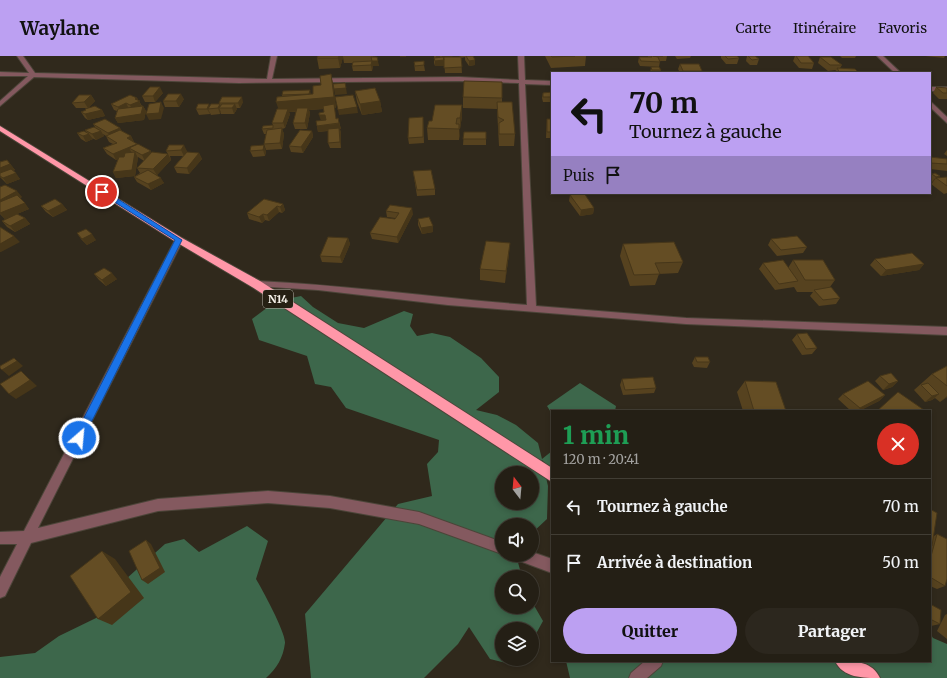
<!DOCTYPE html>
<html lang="fr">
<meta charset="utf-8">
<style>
:root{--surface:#241f15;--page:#2c271e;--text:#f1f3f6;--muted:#a3a2a0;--line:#413d34;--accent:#bca0f2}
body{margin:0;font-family:Merriweather,serif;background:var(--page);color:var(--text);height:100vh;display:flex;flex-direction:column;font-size:15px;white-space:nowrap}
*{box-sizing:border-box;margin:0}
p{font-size:13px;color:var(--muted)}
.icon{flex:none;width:22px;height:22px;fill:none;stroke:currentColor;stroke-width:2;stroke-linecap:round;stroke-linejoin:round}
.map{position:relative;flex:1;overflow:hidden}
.side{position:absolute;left:551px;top:354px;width:380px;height:252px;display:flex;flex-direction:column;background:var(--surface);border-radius:0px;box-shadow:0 2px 6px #0003,0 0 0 1px var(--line)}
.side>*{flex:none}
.hud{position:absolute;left:551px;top:16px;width:380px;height:122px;border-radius:0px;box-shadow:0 2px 6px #0003,0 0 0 1px var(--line);background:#bca0f2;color:#111;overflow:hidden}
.needle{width:26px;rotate:344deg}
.buttons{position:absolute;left:495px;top:410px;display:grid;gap:8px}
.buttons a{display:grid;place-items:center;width:44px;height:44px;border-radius:50%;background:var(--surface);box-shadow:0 2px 6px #0003,0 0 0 1px var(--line);font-size:20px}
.pin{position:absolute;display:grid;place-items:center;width:34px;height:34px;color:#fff;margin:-17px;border:2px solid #fff;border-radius:50%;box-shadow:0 1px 4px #0007}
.me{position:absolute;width:44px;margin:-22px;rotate:27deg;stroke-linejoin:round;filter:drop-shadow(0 0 3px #0008)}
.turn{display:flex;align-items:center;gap:14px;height:84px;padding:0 12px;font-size:18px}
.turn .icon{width:52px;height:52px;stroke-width:2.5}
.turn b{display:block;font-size:28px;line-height:34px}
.then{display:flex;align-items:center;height:38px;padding:0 12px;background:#0003;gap:8px;font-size:15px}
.round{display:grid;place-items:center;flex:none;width:42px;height:42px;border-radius:21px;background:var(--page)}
.overview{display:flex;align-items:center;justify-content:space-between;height:68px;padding:0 12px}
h1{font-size:24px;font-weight:800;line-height:30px;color:#1e9e55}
.button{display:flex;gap:8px;margin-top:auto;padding:8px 12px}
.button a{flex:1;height:46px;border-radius:24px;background:var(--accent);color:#111;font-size:16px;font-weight:800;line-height:46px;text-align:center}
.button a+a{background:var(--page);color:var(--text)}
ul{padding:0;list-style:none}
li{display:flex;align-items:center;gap:12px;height:56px;padding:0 12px;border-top:1px solid var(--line)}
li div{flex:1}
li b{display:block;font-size:15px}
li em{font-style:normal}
header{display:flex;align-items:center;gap:24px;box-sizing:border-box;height:56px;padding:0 20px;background:var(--accent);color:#111}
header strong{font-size:19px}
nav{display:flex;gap:22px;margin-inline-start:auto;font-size:14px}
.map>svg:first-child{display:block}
.forest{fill:#3d674b;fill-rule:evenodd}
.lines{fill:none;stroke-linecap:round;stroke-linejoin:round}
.minor-casing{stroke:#4c4539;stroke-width:2}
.highway-casing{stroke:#4c4539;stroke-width:2}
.minor{fill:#84595f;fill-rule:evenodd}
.highway{fill:#ff97a8;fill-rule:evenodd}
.wall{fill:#56421f}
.shaded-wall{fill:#463619}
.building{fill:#644d24;stroke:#463619}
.route{fill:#1a73e8;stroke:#114b97}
.labels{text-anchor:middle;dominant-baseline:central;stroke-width:3.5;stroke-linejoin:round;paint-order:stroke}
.shield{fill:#262013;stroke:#b8b4aa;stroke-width:1}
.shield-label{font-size:11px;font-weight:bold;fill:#f7f3ea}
</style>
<header>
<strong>Waylane</strong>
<nav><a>Carte</a><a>Itinéraire</a><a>Favoris</a></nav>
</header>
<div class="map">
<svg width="947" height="622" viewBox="0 0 947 622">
<rect width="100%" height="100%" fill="#30291c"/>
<!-- forest -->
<path class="forest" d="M301 240 313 251 338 267 364 272 404 255 413 258 410 270 417 280 432 277 450 281 481 302 499 321V336L476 354 497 359 516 369 538 387 542 403 552 395V414L542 404 548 430 547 463 532 477V469H502V499H516L522 521H502V551H532V546L543 565 532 585V573H502V603H518L514 609 490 603 469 571 458 588 424 622H311L305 558 398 448 432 440 427 408 438 396 439 384 346 352 331 331 315 328 307 300 259 284 252 263 276 245ZM502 417H532V447H502Z
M580 327 616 350 615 355H552V358L547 350Z
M247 470 268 485 256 523C262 533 286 577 285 587 283 602 277 612 266 622H0V601L35 597 59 580 129 546 126 523 165 488 184 483 199 496Z
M930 577 933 582 947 588V622H570L566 605H930Z"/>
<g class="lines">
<!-- minor casing -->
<g class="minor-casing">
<path id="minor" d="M17 0H23L35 17 267 23 271 0H277L272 23 459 21 519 24 518 0H524L525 24 552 25V29L525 28 536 250 686 262 947 271V279L686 268 448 249 318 234 253 230 252 228 256 225C347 229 437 242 527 249L519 27 459 25 239 27 34 21 0 50V45L28 20H0V16L29 17Z
M877 0H883L901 17H895Z
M930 31H947V35H930Z
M930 45 947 61V67L930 51Z
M179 181 183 184 38 472 158 443 268 435 330 440 419 456 502 486V498L419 468 330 452 268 447 158 455 31 487 5 540 0 542V521L17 488H0V476L24 475 175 184Z
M532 496 552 503V517L517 504 516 499H532Z
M645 605H663L661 610 647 622H629L631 617Z"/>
</g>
<!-- highway casing -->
<g class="highway-casing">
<path id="highway" d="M0 70 182 182 260 225 552 412V426L252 231 176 186 0 75Z
M835 605C852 605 872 604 880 622 863 622 843 622 835 605Z"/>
</g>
<!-- minor -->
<use href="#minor" class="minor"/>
<!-- highway -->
<use href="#highway" class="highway"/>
</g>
<!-- wall -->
<path class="wall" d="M318 0H375L379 10H373L372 15H353L352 10 353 7H344L343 1 340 12 319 13 317 2Z
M434 0H453L451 1H460L459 0H473L475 4V9L469 10 465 4V1L461 2 462 17H445L444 4V10H435L434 7Z
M545 0H586L585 10 551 12Z
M648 0H675H667L666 5H660L659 11 640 10 638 6 639 1H648Z
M675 0H691L690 2 677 3Z
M721 0H737L739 2 737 8H726L721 2Z
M747 0H755L759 3 757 9H750L746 5Z
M795 0H808L814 7 812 13 799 12 793 5Z
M840 0H856L855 2H842Z
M925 0H945L944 2Z
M820 1 842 9 840 12 859 17H834L836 14 828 15 818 7Z
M414 6 424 9 425 15H415Z
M680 8 702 15V17H680L678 13Z
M651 11 661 14 660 17H650Z
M331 18 333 29 336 52H334L336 63 338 62 341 73H340L341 78V92H330L328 87V75L318 76 317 70 321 64 324 56V53L309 54 310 57 307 73H295L293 67 296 56H289L290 58 285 72 282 73 284 78 282 93 266 94 264 88 266 78H264L262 73 273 69 272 67 278 53 282 41V39L313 38 321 29Z
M502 26V46L515 78 514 90H499L497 53 463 52V41Z
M936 31 947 32V43H939L933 37Z
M355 35 380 45 382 56 362 59 357 46Z
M552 36V46H543L542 42 543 37Z
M163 37 155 46H145L142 40Z
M91 39 95 45 88 52H76L72 47Z
M137 42 142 50H143L146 55 144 64 118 67 115 62 117 55 114 54 111 48Z
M184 43 179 51H165L163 45Z
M243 46 240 52H236L237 53 234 58H221V56L220 58 211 59 210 57V58L199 59 196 53 219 48V47Z
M85 53 102 54 105 60 88 64 85 62 81 56 86 55Z
M462 60 460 73H459V84H428L427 72 432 65Z
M423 61 424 87 409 88 408 82Z
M547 63H552V82H546Z
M93 68 120 72 122 76 131 80 134 86 151 97 168 98 166 95 169 89 187 95 185 98 199 97 202 103 189 118 177 117 174 111 183 100H170L171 104 157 119 164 127 151 134 137 126 134 121 140 117 137 112 144 105 138 101 135 120 116 122 113 116 118 103 116 104 107 98 103 92 113 88 109 86 106 80 103 78 104 80 96 84 92 82 93 83 86 86 81 83 77 77 86 76 85 74 95 71Z
M312 75 313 81 303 97 291 96 289 90Z
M464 76H486V89H463Z
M251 90 266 95 265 100 253 101 250 95Z
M947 94V100L944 98Z
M930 101 947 103V115L930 113Z
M7 104 15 114 13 115 20 123 7 128 0 121V106Z
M413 115 435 133V139L417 140Z
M930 118 931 119 932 118 938 122 947 121V137L944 138 931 128 933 126 931 127 930 126Z
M0 131 22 141 20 142 29 153 17 158 25 162 30 168 15 176 7 171 2 165 16 158 5 163 0 158Z
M570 139 594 152 593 158 580 160 569 145Z
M62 148 67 154 53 161 46 156 41 150Z
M283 148 285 154 282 157 279 156 269 165 265 164 262 167 249 163 247 157Z
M386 155 413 158 398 187 372 183 370 177 395 163V162L387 161Z
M418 163 433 170V176L422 178 418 169Z
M77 177 96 184 87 189 81 183Z
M348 182 350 188 342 207 322 206 320 200Z
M771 183 807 191 803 197 777 200 768 189Z
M623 188 683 206 678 217 659 218 655 229 630 230 620 200Z
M509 198 505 227 480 224V213Z
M875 203 924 208 919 214 881 220 870 209Z
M793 204 835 224 830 231 840 242 836 248 819 250 810 240 813 236H797L794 231 775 234 759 213 763 207 788 212Z
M94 218 117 223 106 230 99 224Z
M797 278 817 292 812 298 802 299 792 284Z
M695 301 710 306 707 312 694 311 692 307Z
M947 310V341L940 346 935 342 932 344 925 346 914 334 932 318Z
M880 320 898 325 892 331 883 334 875 325Z
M622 323 656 332 654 337 623 339 620 329Z
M745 325 786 355H743L737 336Z
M843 338 885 339 879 345 859 355H851L838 343Z
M930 453 934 480 937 478 945 530 937 533 930 530Z
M930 548 940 568 931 570H930Z
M947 558V583L937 575 945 559Z"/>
<!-- shaded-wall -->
<path class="shaded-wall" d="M339 0H343V1L340 12 338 2Z
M373 0H375L374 5H378L379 10H373L372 15 371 9 372 5H374Z
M400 0H406V1H400Z
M436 0H440V5L442 4V0H453L444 4V10H435V5H436Z
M475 4V9L469 10V5Z
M331 18 333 29 336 52H334L337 68 339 67 341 73H340L341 78V92L340 86 339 73 318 76 317 70 337 68 334 52 309 54 310 57 307 73 305 67 308 55 289 56 290 58 285 72 276 46 309 38 310 34 311 39 310 43Z
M160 31 163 37 155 46 153 40Z
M346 32 347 38 335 39 334 33Z
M181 38 184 43 179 51 176 45Z
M91 39 95 45 88 52 84 46Z
M242 41 243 46 240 52 238 47Z
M137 42 142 51 133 55 130 49 135 43Z
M380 45 382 56 362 59 360 48Z
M161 46 164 52 161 63 149 64 146 58Z
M126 47 129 53 121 56 118 51Z
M209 48 211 53H208L210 57V58L207 53Z
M220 48 222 52H219L221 56 220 58 218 52Z
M235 48 237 53 234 58 232 52Z
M462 49V60L460 73V62Z
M143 50 146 55 144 64 118 67 115 62Z
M357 51 358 57 339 59 338 54Z
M102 54 105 60 88 64 85 58Z
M319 59H325L326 64 321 65Z
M459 68 460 80 459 84Z
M120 72 123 78 111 83 108 77Z
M282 72 284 78 282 93 280 87Z
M101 75 104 80 96 84 92 78Z
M312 75 313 81 303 97 301 91Z
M89 78 93 83 86 86 83 80Z
M131 80 134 86 127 82Z
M137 88 140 94 129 92 132 97 116 104 113 98Z
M184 89 187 95 184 100 181 94Z
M264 89 266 95 265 100 263 94Z
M151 95 154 101 145 105 142 99Z
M135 96 138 102 135 120 116 122 113 116Z
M199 97 202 103 189 118 187 112Z
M168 98 171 104 157 119 153 113Z
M7 104 15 114 0 119V112Z
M16 117 20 123 7 128 3 122Z
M940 120 937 123 936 122 933 126 931 127 936 121Z
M161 122 164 127 151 134 148 128Z
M17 135 22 141 0 152V144Z
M25 147 29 153 5 163 0 157Z
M62 148 67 154 53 161 48 155Z
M283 148 285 154 282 157 280 151Z
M277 150 279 156 269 165 267 159Z
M412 152 413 158 398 187 397 181Z
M594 152 593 158 580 160 581 154Z
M263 158 265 164 262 167 259 161Z
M25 162 30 168 15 176 10 170Z
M433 170V176L422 178 421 172Z
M92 178 96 184 87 189 82 183Z
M14 180 20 186 1 196H0V188Z
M348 182 350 188 342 207 340 201Z
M510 187 509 198 505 227 506 215Z
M924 208 919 214 881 220 886 214Z
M112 217 117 223 106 230 102 224Z
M14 302 23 310 9 320 2 314Z
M21 315 37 330 16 343 9 338Z
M898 325 892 331 883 334 889 328Z
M939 338 932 344 925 346 932 340Z
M885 339 879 345 859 355H857L860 352Z
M947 340V341L940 346Z
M146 484 151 488 165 516 148 528 142 524Z
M102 495 115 503 144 542 112 569 98 563Z"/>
<!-- building -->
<path class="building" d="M318 0H339L338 2H317Z
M466 0H473L475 4 469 5Z
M551 0H575L552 1Z
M651 0H663H653L658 1 660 6 641 5 639 1H652Z
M725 0H737L739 2 728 3Z
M748 0H755L759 3 752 4Z
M796 0H808L814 7H801Z
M371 1H377L378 5H372Z
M443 1 444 4 435 5 434 2Z
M444 1H461L462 11 444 12Z
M820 1H831L842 9H830Z
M372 5 371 9 352 10 353 6Z
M424 5V9L415 10 414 6Z
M680 8H699L702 15H683Z
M651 11H659L661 14H652Z
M837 12 855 13 859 17H840Z
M331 18 334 41 276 46 277 41 313 38V30L321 29 320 20Z
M464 25 502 26V42L463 41Z
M345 27 346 32 334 33 333 28Z
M150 31H160L153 40H142Z
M936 31 947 32V37H943Z
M375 32 380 45 360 48 355 35Z
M310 34 309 38 282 39 283 35Z
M552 36V41H543V37Z
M168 38H181L176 45H163Z
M79 39H91L84 46 72 47Z
M130 39 137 42 135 43 140 45 130 49 126 47 118 51 111 48Z
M353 39 357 51 338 54 335 41Z
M222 41H242L238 47H219Z
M161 46 159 57 146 58 149 48Z
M497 46H512L515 78H499V67L504 64 498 61Z
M198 48H209L207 53H196Z
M211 48H220L218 52 208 53Z
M222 48H235L232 52H219Z
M334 48 336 63 338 62 339 67 317 70 316 65 326 64 325 59H319V57L324 56 323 50Z
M435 49H462L460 62H457L456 68H459V73L427 72 429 65H432Z
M95 50 102 54 85 58 81 56 86 54 85 53Z
M143 50 141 58 115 62 118 53Z
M297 52H308L305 67H293Z
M277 53H288L283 67H272Z
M423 61V81L408 82 409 62Z
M105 63 120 72 108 77 93 68Z
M547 63H552V76H547Z
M273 69V72L262 73 263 70Z
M94 71 101 75 92 78 85 74Z
M282 72 280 87 264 88 267 74Z
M339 72 340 86 328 87V73Z
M120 74 131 80 127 82 137 88 113 98 103 92 117 87 106 80Z
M300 74 312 75 301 91 289 90Z
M84 75 89 78 83 80 77 77Z
M464 76H486V83H463Z
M138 88 151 95 142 99 129 92Z
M169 89H184L181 94 166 95Z
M264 89 263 94 250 95 251 90Z
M135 96 132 114 113 116 119 101H124L125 97Z
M152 96 168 98 153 113 137 112Z
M187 96 199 97 187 112 174 111Z
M930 101 947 103V108L930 107Z
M7 104 10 108 0 112V106Z
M11 113 16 117 3 122 0 120V117Z
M148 114 161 122 148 128 134 121Z
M431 114 435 133 417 134 413 115Z
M935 117 940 120 936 121 932 118Z
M947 121V130L936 122Z
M5 129 17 135 0 144V131Z
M580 137H584L594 152 581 154 570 139Z
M17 139 25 147 0 157V146Z
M55 143 62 148 48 155 41 150Z
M264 143 283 148 280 151 277 150 267 159 263 158 259 161 247 157Z
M390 149 412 152 397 181 370 177 380 161 395 163 399 157 386 155Z
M17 158 25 162 10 170 2 165Z
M429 161 433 170 421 172 418 163Z
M0 171 14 180 0 188Z
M86 173 92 178 82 183 77 177Z
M797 180 807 191 781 194 771 183Z
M328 181 348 182 340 201 320 200Z
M486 185 510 187 506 215 480 213Z
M674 186 683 206 655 207 660 218 634 219 623 188Z
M912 197 924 208 886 214 875 203Z
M783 204 798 225 779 228 763 207Z
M793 204H823L835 224H805Z
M104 212 112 217 102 224 94 218Z
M831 231 840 242 823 244 814 234Z
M807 277 817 292 806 293 797 278Z
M695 301H708L710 306H697Z
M14 302 17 305 2 314 0 312V310Z
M947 310V330L932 318Z
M21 315 30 324 9 338 0 328Z
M891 317 898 325 889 328 880 320Z
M653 321 656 332 625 334 622 323Z
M745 325 776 326 786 355H754Z
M868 325 885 339 860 352 843 338Z
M928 327 939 338 932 340 921 329Z
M898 336 924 354 923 355H877Z
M930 453 937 457 932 490 930 489Z
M937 478 947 483V523L945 530 930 521V504Z
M146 484 160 512 142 524 129 495Z
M102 495 131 536 98 563 70 520Z
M930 548 941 554 940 568 930 563Z"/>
<!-- route -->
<path class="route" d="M100 134H104L182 184 82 385H75L74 382 75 379 175 184 100 137Z"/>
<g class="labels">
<!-- shield labels -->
<rect class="shield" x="263" y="234" width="30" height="18" rx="3"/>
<g class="shield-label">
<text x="278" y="243">N14</text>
</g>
</g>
</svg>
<div class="buttons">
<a><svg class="needle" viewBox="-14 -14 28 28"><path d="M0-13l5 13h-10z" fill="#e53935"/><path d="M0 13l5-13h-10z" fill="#a3a2a0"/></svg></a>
<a><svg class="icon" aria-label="sound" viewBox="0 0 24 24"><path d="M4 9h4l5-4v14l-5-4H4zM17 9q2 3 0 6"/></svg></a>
<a><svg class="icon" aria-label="search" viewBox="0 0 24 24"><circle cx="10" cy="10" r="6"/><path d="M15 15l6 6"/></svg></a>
<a><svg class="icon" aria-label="layers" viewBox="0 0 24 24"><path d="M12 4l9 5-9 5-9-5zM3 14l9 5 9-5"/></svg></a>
</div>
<div class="pin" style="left:102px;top:136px;background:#d93025"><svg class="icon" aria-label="arrive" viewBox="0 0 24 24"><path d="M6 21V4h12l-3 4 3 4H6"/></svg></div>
<svg class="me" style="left:79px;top:382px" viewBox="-20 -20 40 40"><circle r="17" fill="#1a73e8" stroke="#fff" stroke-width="3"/><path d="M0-11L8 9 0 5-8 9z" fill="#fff"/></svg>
<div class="hud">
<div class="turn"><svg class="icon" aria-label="left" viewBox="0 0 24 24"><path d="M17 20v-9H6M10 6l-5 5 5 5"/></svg><div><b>70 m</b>Tournez à gauche</div></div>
<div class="then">Puis<svg class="icon" aria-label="arrive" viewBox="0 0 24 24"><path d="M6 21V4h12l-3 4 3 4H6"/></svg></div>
</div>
<section class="side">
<div class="overview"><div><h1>1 min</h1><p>120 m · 20:41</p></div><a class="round" style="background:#d93025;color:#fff"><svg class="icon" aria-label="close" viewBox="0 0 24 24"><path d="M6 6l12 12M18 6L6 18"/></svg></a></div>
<ul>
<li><svg class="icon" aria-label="left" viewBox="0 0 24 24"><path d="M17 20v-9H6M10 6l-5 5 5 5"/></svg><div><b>Tournez à gauche</b></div><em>70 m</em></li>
<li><svg class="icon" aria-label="arrive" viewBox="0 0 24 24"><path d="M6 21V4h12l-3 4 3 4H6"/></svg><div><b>Arrivée à destination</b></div><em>50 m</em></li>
</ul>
<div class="button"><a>Quitter</a><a>Partager</a></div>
</section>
</div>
